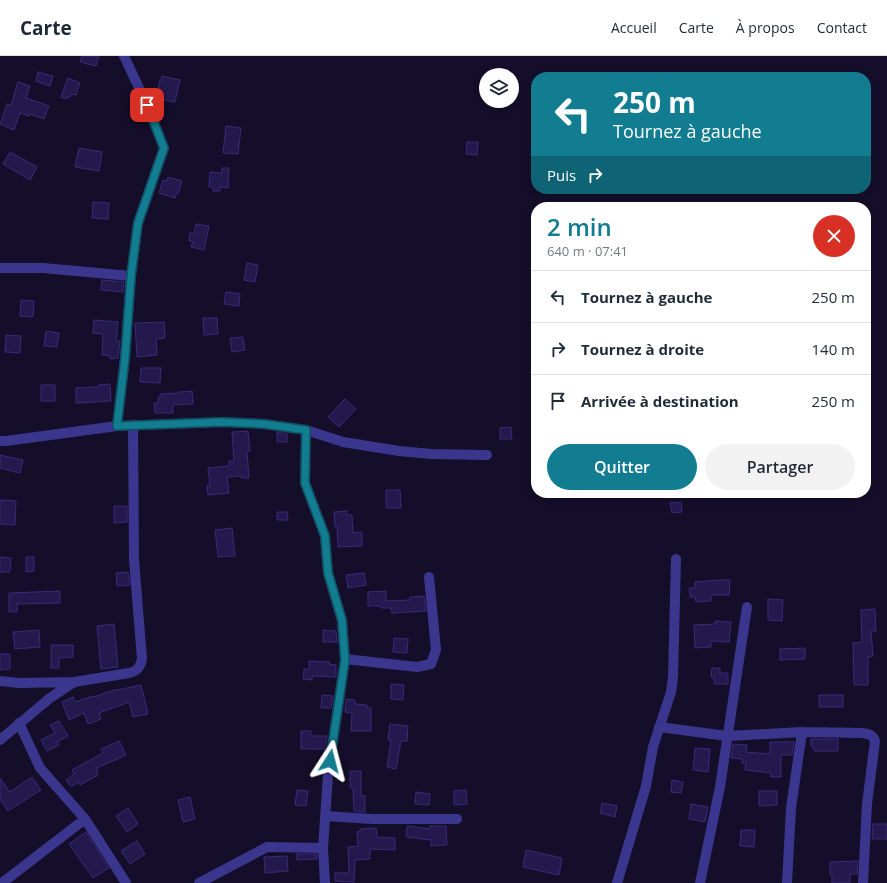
<!DOCTYPE html>
<html lang="fr">
<meta charset="utf-8">
<style>
:root{--surface:#fff;--page:#f2f2f3;--text:#1f2937;--muted:#747a83;--line:#e0e1e3;--accent:#127c91}
body{margin:0;font-family:"Open Sans",sans-serif;background:var(--page);color:var(--text);height:100vh;display:flex;flex-direction:column;font-size:15px;white-space:nowrap}
*{box-sizing:border-box;margin:0}
p{font-size:13px;color:var(--muted)}
.icon{flex:none;width:22px;height:22px;fill:none;stroke:currentColor;stroke-width:2;stroke-linecap:round;stroke-linejoin:round}
.map{position:relative;flex:1;overflow:hidden}
.panel{position:absolute;left:531px;top:146px;width:340px;height:296px;display:flex;flex-direction:column;background:var(--surface);border-radius:16px;box-shadow:0 2px 6px #0003}
.panel>*{flex:none}
.banner{position:absolute;left:531px;top:16px;width:340px;height:122px;border-radius:16px;box-shadow:0 2px 6px #0003;background:#127c91;color:#fff;overflow:hidden}
.tools{position:absolute;left:479px;top:12px;display:grid;gap:8px}
.tools a{display:grid;place-items:center;width:40px;height:40px;border-radius:50%;background:var(--surface);box-shadow:0 2px 6px #0003;font-size:20px}
.pin{position:absolute;display:grid;place-items:center;width:34px;height:34px;color:#fff;margin:-17px;border-radius:8px;box-shadow:0 2px 6px #0006}
.me{position:absolute;width:44px;margin:-22px;rotate:9deg;stroke-linejoin:round;filter:drop-shadow(0 0 3px #0008)}
.turn{display:flex;align-items:center;gap:14px;height:84px;padding:0 16px;font-size:18px}
.turn .icon{width:52px;height:52px;stroke-width:2.5}
.turn b{display:block;font-size:28px;line-height:34px}
.then{display:flex;align-items:center;height:38px;padding:0 16px;background:#0003;gap:8px;font-size:15px}
.round{display:grid;place-items:center;flex:none;width:42px;height:42px;border-radius:21px;background:var(--page)}
.summary{display:flex;align-items:center;justify-content:space-between;height:68px;padding:0 16px}
h1{font-size:24px;font-weight:600;line-height:30px;color:var(--accent)}
.button{display:flex;gap:8px;margin-top:auto;padding:8px 16px}
.button a{flex:1;height:46px;border-radius:24px;background:var(--accent);color:#fff;font-size:16px;font-weight:600;line-height:46px;text-align:center}
.button a+a{background:var(--page);color:var(--text)}
ul{padding:0;list-style:none}
li{display:flex;align-items:center;gap:12px;height:52px;padding:0 16px;border-top:1px solid var(--line)}
li div{flex:1}
li b{display:block;font-size:15px}
li em{font-style:normal}
header{display:flex;align-items:center;gap:24px;box-sizing:border-box;height:56px;padding:0 20px;background:var(--surface);border-bottom:1px solid var(--line)}
header strong{font-size:19px}
nav{display:flex;gap:22px;margin-inline-start:auto;font-size:14px}
.map>svg:first-child{display:block}
.building{fill:#24194d;stroke:#3b297a}
.lines{fill:none;stroke-linecap:round;stroke-linejoin:round}
.minor{stroke:#3b368d;stroke-width:10}
.route-casing{stroke:#0c515e;stroke-width:10}
.route{stroke:#127c91;stroke-width:7}
</style>
<header>
<strong>Carte</strong>
<nav><a>Accueil</a><a>Carte</a><a>À propos</a><a>Contact</a></nav>
</header>
<div class="map">
<svg width="887" height="827" viewBox="0 0 887 827">
<rect width="100%" height="100%" fill="#140e2a"/>
<!-- building -->
<path class="building" d="M82 0H99L96 10 80 6Z
M38 16 53 20 50 30 36 25Z
M162 20 180 24 175 46 156 42 160 24H161Z
M68 22 80 27 76 39 72 38 70 41 68 40 67 43 61 41Z
M18 26 30 30 26 42 49 50 44 63 30 58 29 60 20 57 14 74 0 68 7 48 11 49Z
M226 70 241 72 238 98 223 97Z
M467 86H478L477 99 466 98Z
M79 92 102 96 99 115 75 111Z
M10 96 37 111 30 124 3 108Z
M222 112H229L228 132 220 131V135H213V131H209L210 116 222 117Z
M168 121 182 125 178 138H176L175 142 159 137 163 124 167 125Z
M93 146 109 147 108 163 92 162Z
M196 168 209 170 204 194 191 191 193 185H189L190 177 194 178Z
M247 207 258 209 255 226 244 224Z
M102 224 124 226 123 236 101 234Z
M226 236 240 238 239 250 224 248Z
M21 244 34 245 33 261 20 260Z
M203 262H217L218 278 204 279Z
M94 264 118 266 116 285H120L118 302 110 303V300L102 299 103 278 93 277Z
M164 266 165 282 156 283 157 299 137 301 135 267Z
M46 275 59 277 57 291 44 290Z
M6 279 21 280 20 297 5 296Z
M243 281 245 294 232 296 230 282Z
M141 312H161L160 327 140 326Z
M110 328 111 345 76 347V332L98 331V329Z
M41 329H55V345H41Z
M192 335 193 348 173 349V357H155L154 347H158V342H160V338L179 337V336Z
M345 343 356 353 339 371 328 361Z
M511 371 512 383H500V372Z
M248 375 250 395 247 396 249 422H241V420L227 421 229 437 208 439 207 430H210L208 412 229 410V405H234L232 376Z
M277 376 287 378V386H277Z
M0 399 23 404 20 417 0 412Z
M386 434H400L401 452H386Z
M0 444 16 445 15 469 0 468Z
M681 446 682 456 672 457 670 447Z
M114 450H127V466L114 467Z
M347 455V459H352L353 477 362 476V490L338 491 337 471H335L334 456Z
M277 456H287L288 464H277Z
M232 472 235 500 218 501 215 474Z
M0 501 11 502 10 516H0Z
M26 501H34V515L26 516Z
M128 516 130 529 117 530 116 517Z
M364 517 366 529 348 532 346 519Z
M718 524H730L729 539H711V545L696 546 695 541H690L689 532H695V526Z
M60 535V547L17 548V556H9V537Z
M386 535V545L410 544V541L424 540 426 555 392 557 391 552H381V550H368V536Z
M768 543 783 544 782 565 768 564Z
M875 553 876 575H871L873 600 868 601V629H854L853 587 862 586 861 554Z
M715 565 731 566 729 586 711 585V591L695 592 694 569 715 568Z
M114 568 118 611 101 613 97 570Z
M39 574 40 591 15 593 13 576Z
M323 574 336 575 337 586H323Z
M394 582 408 583 407 597 393 596Z
M51 589H73V601L59 602V612H51Z
M805 592V603L780 604V593Z
M0 598H10V613L0 614Z
M309 605 330 606 329 608 336 609V621L312 620V624L303 623 304 613H309Z
M712 612H720V617H728V628H714V621H711Z
M391 628 404 629 403 644 391 643Z
M141 629 148 658 133 661 129 646 99 657 101 663 88 668 84 657 69 664 62 646 73 641 75 646 93 640 94 641 117 633V634Z
M322 639 333 640 331 652H321Z
M819 639H843V651H819Z
M346 643 355 644V648L367 649V652H371V675H351L352 657 345 656Z
M59 665 68 680 57 686 59 689 47 695 41 684 55 677 50 669Z
M390 668 408 670 407 685H401L396 713 387 711 391 684H388Z
M301 675H311V680H327L325 693H301Z
M811 683H838V695H814V691H811Z
M119 685 126 699 97 712 98 714 96 716 98 719 80 729 79 726 71 731 66 724 74 718 72 714 103 697 101 693Z
M770 686H794L792 699H781V721H771V717L745 714 746 707H742V703L731 702 733 688 747 689 746 696 770 698Z
M695 692 710 693 708 716 693 714Z
M350 715H361V740H365V756L354 755 353 732H350Z
M32 721 41 734 8 755 0 743V722L10 736Z
M672 724 683 726 681 737 671 736Z
M297 734 308 735 306 750 295 749Z
M466 734 467 748 454 749V735Z
M759 735H777V749L759 750Z
M416 736 430 738 429 749 415 748Z
M190 741 195 763 183 766 178 744Z
M602 747 617 750 615 761 600 757Z
M691 748 708 751 705 766 689 763Z
M128 752 138 768 127 776 116 760Z
M873 768H887V783H872Z
M407 770 431 773 430 770H446L447 789 431 790V784L406 781Z
M376 772 377 781 395 782V794L370 793V803L355 804 354 826 335 825V817H349L348 791 358 790 357 776 361 775 360 773Z
M741 774H755L754 791 740 790Z
M86 776 109 812 93 822 69 788Z
M137 785 145 798 130 808 121 795Z
M526 794 562 802 559 819 523 811Z
M296 798H317V803L297 804Z
M287 800 288 815 265 817 264 801Z
M858 805 857 818H850V827H832V819H830V806Z"/>
<g class="lines">
<!-- minor -->
<path class="minor" d="M0 212H43L131 220
M117 370 125 302 131 220 138 167 164 92 147 49 124 0
M306 374 305 427 325 480 328 517 342 565 345 603 328 719 323 792 325 827
M0 385H6L117 370 223 366 264 368 306 374 343 386 399 395 431 398 487 399
M345 603 417 611 431 608 436 594 429 521
M0 625 19 627 74 626 129 617C137 615 140 612 142 603L134 504 133 369
M19 667 40 712 85 763 126 827
M659 671 727 680 802 676 863 677C869 678 873 679 875 685L867 748 863 827
M0 684 50 642 74 626
M325 760 372 763H457
M2 827 85 763
M199 827 267 791 323 792
M617 827 646 730 653 691 671 636 673 621 676 503
M700 827 720 731 747 551
M787 827 791 752 802 676"/>
</g>
<g class="lines">
<!-- route casing -->
<g class="route-casing">
<path id="route" d="M147 49 164 92 138 167 131 220 125 302 117 370 222 366 264 368 306 374 305 427 325 480 328 517 342 564 345 604 330 705"/>
</g>
<!-- route -->
<use href="#route" class="route"/>
</g>
</svg>
<div class="tools">
<a><svg class="icon" aria-label="layers" viewBox="0 0 24 24"><path d="M12 4l9 5-9 5-9-5zM3 14l9 5 9-5"/></svg></a>
</div>
<div class="pin" style="left:147px;top:49px;background:#d93025"><svg class="icon" aria-label="arrive" viewBox="0 0 24 24"><path d="M6 21V4h12l-3 4 3 4H6"/></svg></div>
<svg class="me" style="left:330px;top:705px" viewBox="-20 -20 40 40"><path d="M0-17L14 15 0 8-14 15z" fill="#127c91" stroke="#fff" stroke-width="4"/></svg>
<div class="banner">
<div class="turn"><svg class="icon" aria-label="left" viewBox="0 0 24 24"><path d="M17 20v-9H6M10 6l-5 5 5 5"/></svg><div><b>250 m</b>Tournez à gauche</div></div>
<div class="then">Puis<svg class="icon" aria-label="right" viewBox="0 0 24 24"><path d="M7 20v-9h11M14 6l5 5-5 5"/></svg></div>
</div>
<section class="panel">
<div class="summary"><div><h1>2 min</h1><p>640 m · 07:41</p></div><a class="round" style="background:#d93025;color:#fff"><svg class="icon" aria-label="close" viewBox="0 0 24 24"><path d="M6 6l12 12M18 6L6 18"/></svg></a></div>
<ul>
<li><svg class="icon" aria-label="left" viewBox="0 0 24 24"><path d="M17 20v-9H6M10 6l-5 5 5 5"/></svg><div><b>Tournez à gauche</b></div><em>250 m</em></li>
<li><svg class="icon" aria-label="right" viewBox="0 0 24 24"><path d="M7 20v-9h11M14 6l5 5-5 5"/></svg><div><b>Tournez à droite</b></div><em>140 m</em></li>
<li><svg class="icon" aria-label="arrive" viewBox="0 0 24 24"><path d="M6 21V4h12l-3 4 3 4H6"/></svg><div><b>Arrivée à destination</b></div><em>250 m</em></li>
</ul>
<div class="button"><a>Quitter</a><a>Partager</a></div>
</section>
</div>
